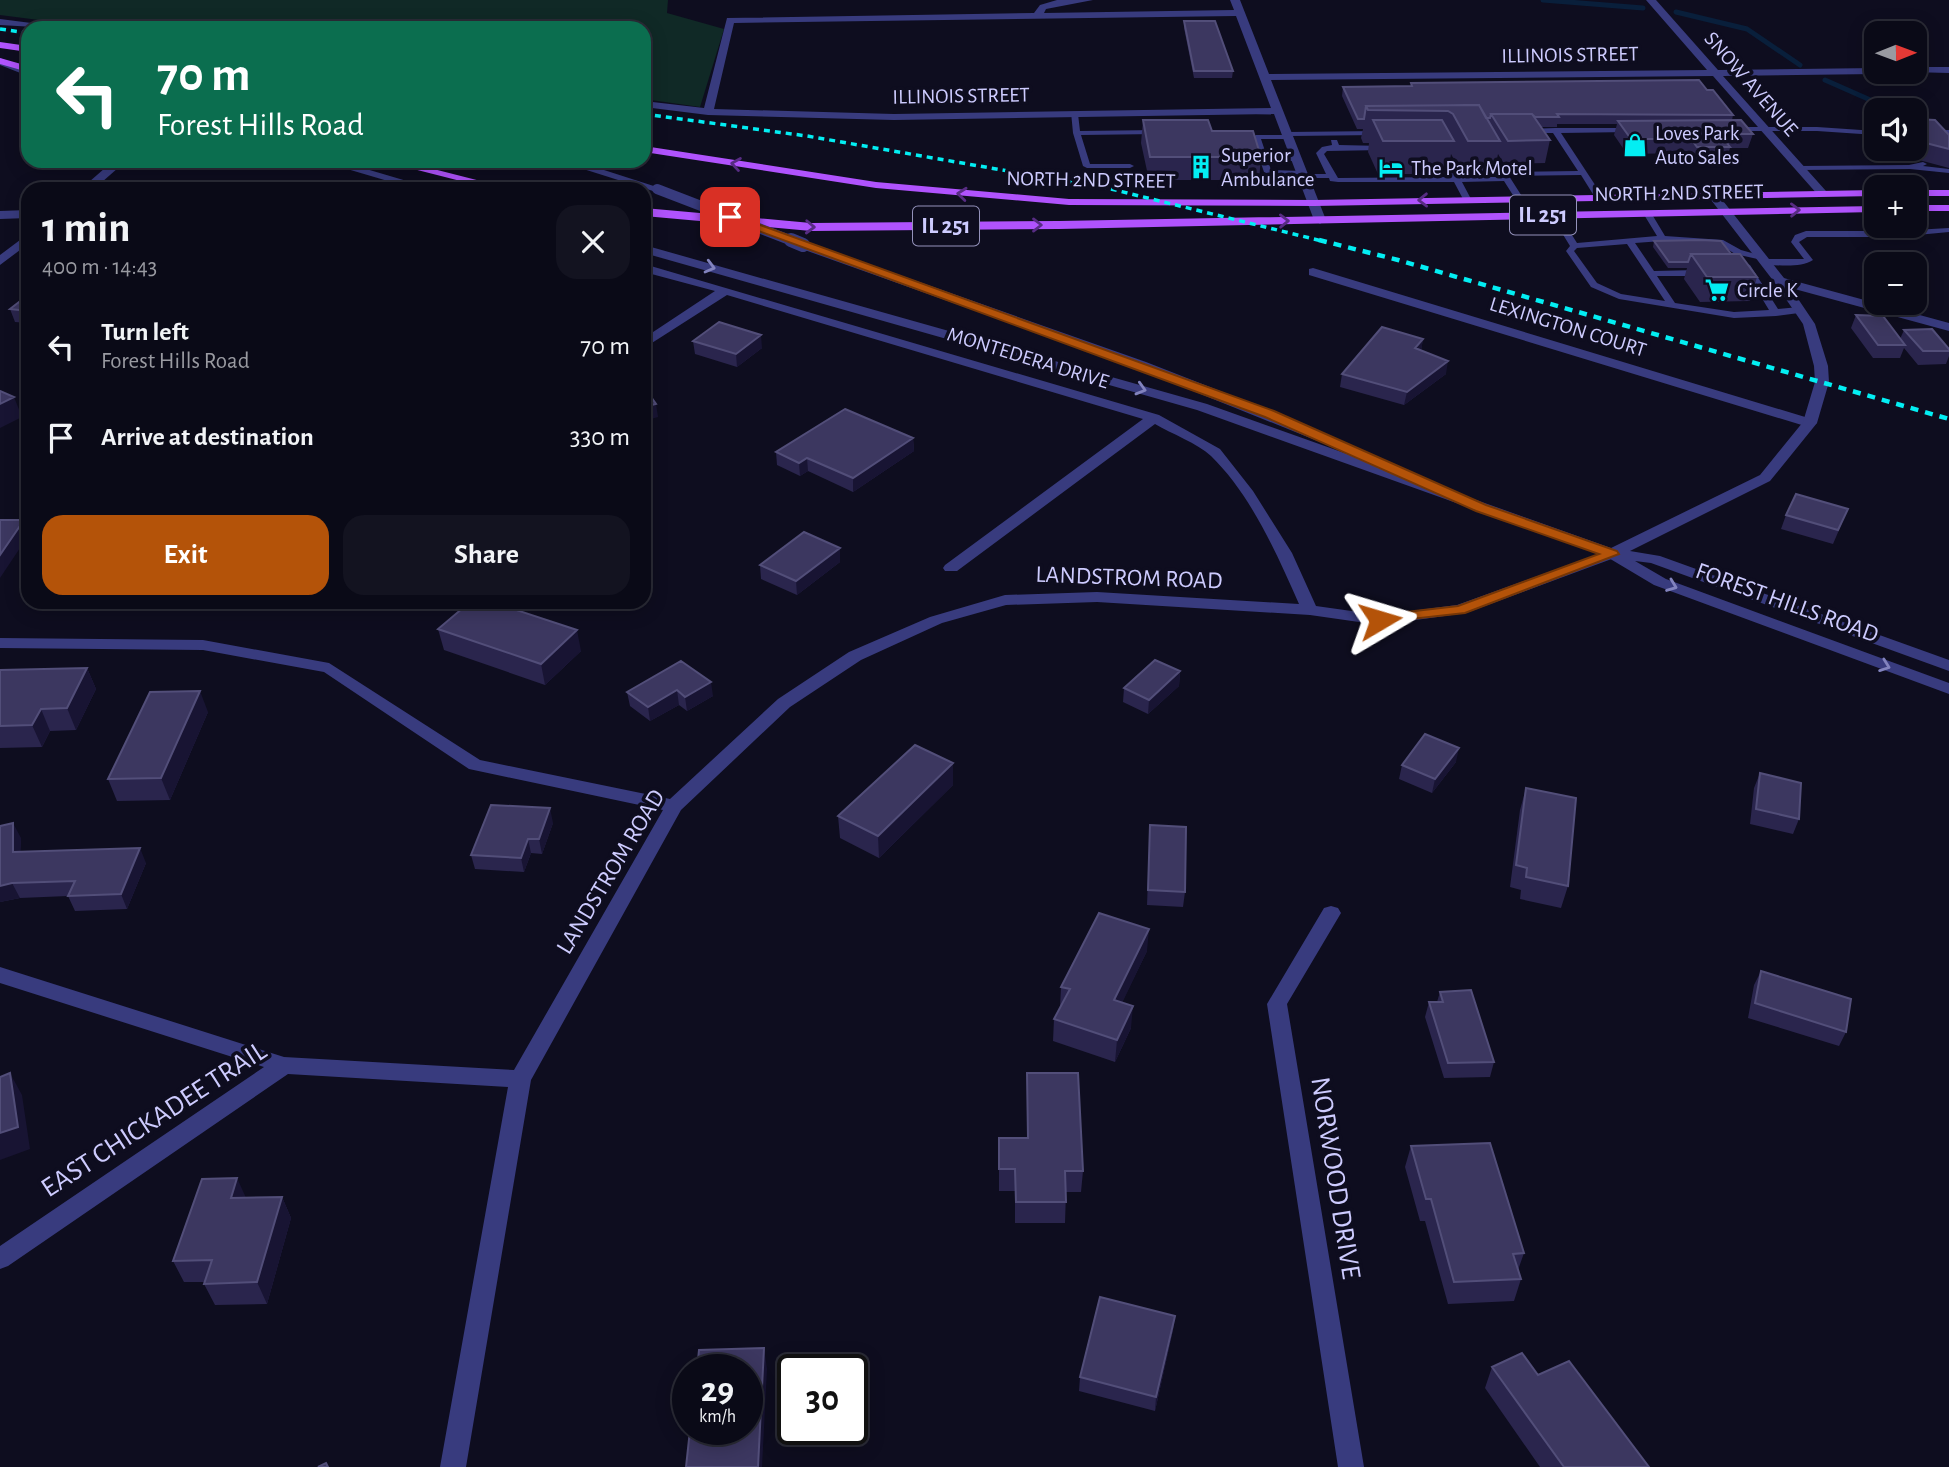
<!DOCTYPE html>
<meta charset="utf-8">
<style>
:root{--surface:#0a0a17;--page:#131320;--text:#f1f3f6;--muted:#999aa1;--line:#2a2b36;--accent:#b45309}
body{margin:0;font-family:"Alegreya Sans",sans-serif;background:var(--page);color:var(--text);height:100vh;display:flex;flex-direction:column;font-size:26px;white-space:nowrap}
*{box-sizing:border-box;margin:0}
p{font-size:23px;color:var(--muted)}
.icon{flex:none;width:38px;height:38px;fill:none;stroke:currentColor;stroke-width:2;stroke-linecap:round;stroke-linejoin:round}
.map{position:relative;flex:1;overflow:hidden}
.drawer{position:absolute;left:21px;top:182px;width:630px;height:427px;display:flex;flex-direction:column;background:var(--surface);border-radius:21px;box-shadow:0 4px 18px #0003,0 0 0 2px var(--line)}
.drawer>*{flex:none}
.top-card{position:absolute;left:21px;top:21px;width:630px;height:147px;border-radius:21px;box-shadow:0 4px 18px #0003,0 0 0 2px var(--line);background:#0b6e4f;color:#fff;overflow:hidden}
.needle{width:46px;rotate:89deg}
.controls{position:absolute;left:1864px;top:21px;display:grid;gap:14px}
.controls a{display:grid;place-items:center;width:63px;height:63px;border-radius:14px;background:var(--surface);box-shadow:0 4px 18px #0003,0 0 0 2px var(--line);font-size:35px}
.speed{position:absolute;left:672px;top:1354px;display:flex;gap:14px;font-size:35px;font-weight:700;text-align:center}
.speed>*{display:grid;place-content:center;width:91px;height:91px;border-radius:50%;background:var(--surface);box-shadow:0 4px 18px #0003,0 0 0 2px var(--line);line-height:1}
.speed small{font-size:18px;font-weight:400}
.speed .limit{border:4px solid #111;border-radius:10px;background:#fff;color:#111}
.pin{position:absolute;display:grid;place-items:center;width:60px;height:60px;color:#fff;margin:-30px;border-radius:14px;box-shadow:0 4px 10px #0006}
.me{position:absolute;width:77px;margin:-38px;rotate:83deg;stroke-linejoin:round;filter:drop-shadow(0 0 5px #0008)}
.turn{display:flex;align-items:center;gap:24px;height:147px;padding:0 21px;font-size:32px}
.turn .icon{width:91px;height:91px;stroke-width:2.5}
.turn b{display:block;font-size:49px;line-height:60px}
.round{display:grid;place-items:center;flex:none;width:74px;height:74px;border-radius:21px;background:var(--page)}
.headline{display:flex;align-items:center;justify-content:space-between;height:119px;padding:0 21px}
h1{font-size:42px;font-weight:700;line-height:52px}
.primary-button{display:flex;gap:14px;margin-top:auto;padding:14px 21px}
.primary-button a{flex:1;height:80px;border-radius:21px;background:var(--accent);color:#fff;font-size:28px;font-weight:700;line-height:80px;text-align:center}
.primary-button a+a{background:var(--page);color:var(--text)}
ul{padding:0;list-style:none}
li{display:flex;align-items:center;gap:21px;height:91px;padding:0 21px}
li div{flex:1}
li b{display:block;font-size:26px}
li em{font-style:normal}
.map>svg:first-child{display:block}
.green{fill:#102926}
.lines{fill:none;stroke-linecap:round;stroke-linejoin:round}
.stream{stroke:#091f3b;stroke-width:5}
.service{fill:#383b7e;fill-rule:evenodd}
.minor{fill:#383b7e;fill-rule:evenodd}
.tertiary{fill:#383b7e;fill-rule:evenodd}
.primary{fill:#b053fd;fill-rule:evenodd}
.rail-far1{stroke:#03eef3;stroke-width:3.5;stroke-dasharray:6 5;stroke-linecap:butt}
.rail{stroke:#03eef3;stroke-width:4.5;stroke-dasharray:8 7;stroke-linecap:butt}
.tertiary-bridge-far1{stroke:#383b7e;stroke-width:10}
.tertiary-bridge{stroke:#383b7e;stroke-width:14}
.wall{fill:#2a254d}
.shaded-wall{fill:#181433}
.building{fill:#3c3760;stroke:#524e79;stroke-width:2}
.oneway{stroke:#572c83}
.oneway2{stroke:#8283be}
.route{fill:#b45309;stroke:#753606;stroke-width:2}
.labels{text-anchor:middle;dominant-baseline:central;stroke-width:7;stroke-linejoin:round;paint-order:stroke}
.far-street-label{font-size:21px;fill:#cdcbfe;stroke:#0e0d1f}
.far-poi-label{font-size:21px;fill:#cdcbfe;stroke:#0e0d1f;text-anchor:start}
.shield{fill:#0e0d1f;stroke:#9492bb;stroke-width:2}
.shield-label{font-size:23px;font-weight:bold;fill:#cdcbfe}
.street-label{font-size:24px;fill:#cdcbfe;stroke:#0e0d1f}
.near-street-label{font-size:28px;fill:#cdcbfe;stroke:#0e0d1f}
</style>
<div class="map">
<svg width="1949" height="1467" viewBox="0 0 1949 1467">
<rect width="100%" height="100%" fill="#0e0d1f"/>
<!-- green -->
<path class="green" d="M0 0H668L667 13 724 29 700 107 644 99V28H101L0 15Z"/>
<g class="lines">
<!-- stream -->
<path class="stream" d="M1543 0 1643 8
M1676 12 1747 29 1800 65
M1825 80 1893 110"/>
<!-- service -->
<path class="service" d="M1071 112 1078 114 1080 131 1158 130 1162 132 1158 134 1081 135 1090 164H1130L1134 166 1130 168H1087L1083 166 1073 133Z
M1729 127H1817L1876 131V135L1817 131H1732L1728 129Z
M1555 128H1630L1634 130 1630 132 1561 133 1603 197 1602 199H1596L1581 175 1509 176 1523 198 1519 200H1516L1504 181 1462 182 1471 199 1467 201 1463 199 1454 182H1338L1330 181 1329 178H1303L1300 175 1268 174 1264 172 1252 137 1256 135H1284L1287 132 1381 131 1382 133 1378 135 1291 136 1288 139H1261L1267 157H1297L1301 159 1297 161H1268L1271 170 1302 171 1306 174H1326L1316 153 1322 147 1332 145 1331 140H1337L1339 145 1383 146 1387 148 1383 150 1327 151 1324 154 1338 178 1452 177 1438 150 1442 148 1446 150 1460 177H1501L1485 152 1489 150H1492L1506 172 1578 171 1553 133H1529L1525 131 1529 129Z
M1949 130V134L1914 135V131Z
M1923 162 1927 164 1923 166 1949 169V173L1910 169 1800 170 1796 168 1800 166 1909 165Z
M1644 211H1650L1665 236 1723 240 1741 250 1766 257 1762 260 1735 254 1721 245 1704 243 1662 241 1635 243 1654 271 1698 270 1702 273 1698 276H1657L1675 303 1734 312 1769 310 1743 267 1747 264 1750 265 1778 309 1799 307 1803 310 1799 313 1776 316 1734 318 1619 299 1591 287 1566 251 1570 246 1551 215 1558 213 1577 243 1657 236 1643 213ZM1627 244 1665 301 1621 294 1597 283 1574 251 1577 248Z
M1949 228V232L1896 237H1807L1799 242 1813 260C1801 268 1781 265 1766 265L1762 262 1766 259H1804L1791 242 1795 235 1806 231H1896Z"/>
<!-- minor -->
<path class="minor" d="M1057 0H1093L1046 9 1044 13 1234 10 1230 0H1240L1269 74 1707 70 1646 0H1656L1718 70 1876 68V72H1881L1876 74 1723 76 1826 191V195H1818L1713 76 1271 80 1326 220 1320 224 1314 220 1274 114 894 120 708 115 644 107V101L704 108 727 18 1034 13 1040 5ZM1236 16 1271 108 894 114 714 109 734 23Z
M0 19 47 25 52 28 0 25Z
M1914 67H1949V73L1910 72H1914Z
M113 161H126L94 189H81Z
M28 210V218L0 219V211Z
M28 234V244L0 265V255Z
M644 264 1159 415 1220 449 1253 491 1292 553 1316 606 1380 615 1457 605 1607 551H1617L1620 554 1617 557 1466 613 1380 625 1310 615 1097 602 1006 605 942 623 861 660 790 707 681 810 531 1080 466 1467H440L508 1087 288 1074 8 1266 0 1269V1246L264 1067 0 983V967L284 1057 514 1070 663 810 469 769 324 672 203 650 0 648V638L203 640 329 663 480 760 670 799 778 699 849 652 930 617 1005 595 1097 592 1299 604C1277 554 1251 495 1211 456 1197 443 1172 434 1155 424L957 571H945L943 568 945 565 1143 419 727 295 644 348V338L715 291 644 272Z
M1313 268 1815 420 1817 423 1810 427 1805 426 1309 275V269Z
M1780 277 1949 323V331L1776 284 1774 281Z
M1331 906 1338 908 1341 913 1287 1004 1364 1467H1338L1267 1004 1324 908Z"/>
<!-- tertiary -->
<path class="tertiary" d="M0 58 28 69V76L0 65Z
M320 161H339L434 189H415Z
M558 161H576L663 189 653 191Z
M1708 192H1716L1784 278 1815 324 1828 366 1829 382 1817 423 1770 481 1630 551 1660 556 1949 660V671L1651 563 1635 561 1666 579 1949 683V694L1654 585 1607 557 1197 410 644 253V245L1207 404 1611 548 1760 475 1803 422 1815 382 1814 366 1803 324 1775 283 1708 196Z
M803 241 1146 362 1279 414 1347 445 1340 449 1335 448 1136 368 799 248 797 245Z"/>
<!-- primary -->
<path class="primary" d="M0 42 28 46V52L0 48Z
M0 58 28 66V72L0 64Z
M644 146 876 182 1069 199 1314 200 1876 190V196L1314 206 1069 205 876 188 644 152Z
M382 161H402L512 189H492Z
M1914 190H1949V196H1914Z
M1914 205H1949V211H1914Z
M1876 206V212L1059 229 811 231 644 216V208L811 223 1059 221Z"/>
<!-- rail-far1 -->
<path class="rail-far1" d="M0 29 28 33
M644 114 807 136 1111 189 1326 242"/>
<!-- rail -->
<path class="rail" d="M1319 240 1398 260 1949 419"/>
<!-- tertiary-bridge-far1 -->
<path class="tertiary-bridge-far1" d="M657 189 795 242"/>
<!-- tertiary-bridge -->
<path class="tertiary-bridge" d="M791 240 803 245"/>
</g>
<!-- wall -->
<path class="wall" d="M1184 21 1233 71 1232 78H1194L1184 28Z
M1411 83 1707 90 1733 115 1732 120 1753 134 1748 148H1730L1726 161H1693L1687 153 1627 154 1614 135 1617 124H1557V127H1541L1550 140 1545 163 1504 164 1498 154 1494 174H1462L1451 154 1448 174H1378L1368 152 1369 143H1363L1361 138 1363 129H1357L1342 96 1343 87 1411 86Z
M1914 119 1949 135V168L1919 160 1909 149H1914Z
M1143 120 1212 131 1261 157 1259 180H1149L1141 143Z
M1654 241 1731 254 1757 277 1750 301 1700 302 1684 279 1687 268H1668L1653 247Z
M28 295V323L15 322 10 309Z
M1856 315 1900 339 1904 330 1949 349V356L1946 364 1918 365 1904 348 1900 358H1873L1851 328Z
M1423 339 1421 350 1446 374 1404 405 1340 387 1342 374Z
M693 341 762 348 737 367 695 354Z
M913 438 914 451 853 492 808 471 800 476 777 465 776 452Z
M1786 515 1842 523 1833 544 1781 529Z
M840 562 797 595 761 579 760 565Z
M438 629 581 651 545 685 444 650Z
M681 661 713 696 687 711 679 705 650 721 630 706 627 692Z
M87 668 96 689 76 730 50 731 42 747 0 748V670Z
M1180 671 1179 686 1148 714 1123 702 1124 688Z
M208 712 170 800 117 801 108 779Z
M1456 762 1432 793 1399 779 1402 765Z
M953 763V785L879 858 840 838 838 816Z
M1760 773 1799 819 1793 834 1750 824 1754 788Z
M1526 788 1568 886 1561 908 1520 899 1521 890 1510 887 1520 810Z
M553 823 542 854 531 853 524 872 475 869 471 855Z
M1150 825 1185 892 1183 907 1147 905Z
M21 838 20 852 146 863 127 909 75 911 68 896 20 898 0 902Z
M1147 951 1122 1002 1131 1028 1115 1062 1053 1041 1054 1019 1060 1008 1061 987Z
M1761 971 1846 1032 1839 1046 1748 1018 1754 985Z
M1440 992 1494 1062 1490 1077 1444 1078 1425 1017 1429 1002H1437Z
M1027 1073 1083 1171 1081 1192H1066L1065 1223H1015V1191H999V1138H1027Z
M1411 1146 1524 1253 1518 1270 1521 1279 1514 1301 1448 1304 1425 1221H1420L1405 1167Z
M282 1197 291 1218 267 1304 215 1305 204 1284 205 1282H184L173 1261 246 1198Z
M1175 1316 1173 1330 1155 1411 1079 1391 1080 1377Z
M1492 1367 1538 1375 1649 1467H1540L1485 1388Z"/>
<!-- shaded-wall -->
<path class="shaded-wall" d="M761 335 762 348 737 367 736 354Z
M1423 339 1421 352 1415 348Z
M1448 361 1446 374 1404 405 1407 392Z
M14 397 22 417 0 428V404Z
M656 404 658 417 644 421V407Z
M913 438 914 451 853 492V478Z
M807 458 808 471 800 476 799 463Z
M24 520 28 530V536L0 578V555Z
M840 548V562L797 595 796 581Z
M259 602H321L261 609Z
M577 630 581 651 545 685 541 664Z
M87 668 96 689 76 730 67 708Z
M1180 671 1179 686 1148 714 1149 700Z
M711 682 713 696 687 711 685 697Z
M677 690 679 705 650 721 648 707Z
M200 691 208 712 170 800 161 778Z
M41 709 50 731 42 747 32 725Z
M1459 748 1456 762 1432 793 1435 779Z
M953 763V785L879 858 878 836Z
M550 808 553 823 542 854 539 839Z
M13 823 21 838 20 867 13 852Z
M528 839 531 853 524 872 521 858Z
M140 848 146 863 127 909 121 894Z
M12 883 20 898 0 902V886Z
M1149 929 1147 951 1113 1022 1114 1000Z
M1133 1006 1131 1028 1115 1062 1117 1040Z
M10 1073 22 1095 30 1149 0 1160V1133Z
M237 1178 247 1200 231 1198Z
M282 1197 291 1218 267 1304 257 1282Z
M1175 1316 1173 1330 1155 1411 1156 1397Z
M764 1348 767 1369 762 1467H758Z"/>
<!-- building -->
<path class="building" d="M1184 21H1215L1233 71H1194Z
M1699 80 1707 90H1713L1733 115 1557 114 1559 117H1535L1532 114H1491L1490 118H1486L1479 105 1366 106 1364 119H1358L1343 87 1412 86 1411 83Z
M1479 105 1500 141H1468L1453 114 1448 111 1368 110 1366 106Z
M1491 114H1532L1550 140 1508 141Z
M1914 119 1935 120 1949 135V149L1926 143 1914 130Z
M1143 120H1208L1212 131H1253L1261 157H1150Z
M1373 120H1442L1454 141H1383Z
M1741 120 1753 134H1720L1730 147H1697L1691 139H1631L1618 121Z
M1701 240 1721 241 1731 254H1691L1688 262H1669L1654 241Z
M1691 254H1740L1757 277H1707Z
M28 295V311L10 309Z
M1856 315 1883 316 1905 345H1878Z
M719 322 761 335 736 354 693 341Z
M1382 327 1423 339 1415 348 1448 361 1407 392 1342 374Z
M1932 329 1949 349V351H1923L1904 330Z
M644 387 656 404 644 407Z
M0 391 14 397 0 404Z
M845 409 913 438 853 478 807 458 799 463 776 452Z
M1796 494 1848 509 1838 530 1786 515Z
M0 520H24L0 555Z
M804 532 840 548 796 581 760 565Z
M470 602H492L577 630 541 664 438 629Z
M1155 660 1180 671 1149 700 1124 688Z
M681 661 711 682 685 697 677 690 648 707 627 692Z
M87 668 67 708 41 709 32 725 0 726V670Z
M200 691 161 778 108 779 150 692Z
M1425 734 1459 748 1435 779 1402 765Z
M915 745 953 763 878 836 838 816Z
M1760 773 1801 783 1799 819 1756 809Z
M1526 788 1576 798 1568 886 1526 877 1527 868 1516 865Z
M491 805 550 808 539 839H528L521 858 471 855Z
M13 823V852L140 848 121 894 68 896 75 881 12 883 0 886V826Z
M1150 825 1186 827 1185 892 1148 890Z
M1099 913 1149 929 1114 1000 1133 1006 1117 1040 1054 1019 1070 989 1061 987Z
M1761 971 1851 999 1846 1032 1755 1003Z
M1471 990 1494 1062 1448 1063 1429 1002H1443L1440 992Z
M10 1073 18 1127 0 1133V1077Z
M1027 1073H1078L1083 1171H1065L1066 1202H1016L1015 1169H999V1138H1028Z
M1490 1143 1524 1253 1513 1254 1521 1279 1454 1282 1431 1199H1426L1411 1146Z
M237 1178 231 1198 282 1197 257 1282 204 1284 212 1260 173 1261 202 1179Z
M1100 1297 1175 1316 1156 1397 1080 1377Z
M764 1348 758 1467H686L690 1430H747V1370H697L699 1350Z
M1522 1353 1538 1375 1569 1361 1649 1467H1564L1492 1367Z
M326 1463 328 1467H318Z"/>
<!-- one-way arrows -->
<defs><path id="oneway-chevron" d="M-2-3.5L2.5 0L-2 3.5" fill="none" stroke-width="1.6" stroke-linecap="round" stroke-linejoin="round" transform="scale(1.75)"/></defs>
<g class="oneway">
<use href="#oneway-chevron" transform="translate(736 164) rotate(-171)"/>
<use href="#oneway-chevron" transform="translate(962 194) rotate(-174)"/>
<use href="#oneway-chevron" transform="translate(1423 200) rotate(179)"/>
<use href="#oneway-chevron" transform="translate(1795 210) rotate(-1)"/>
<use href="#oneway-chevron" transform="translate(1284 221) rotate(-1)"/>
<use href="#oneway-chevron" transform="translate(1037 225)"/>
<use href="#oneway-chevron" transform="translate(810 227) rotate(2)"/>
</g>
<g class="oneway2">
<use href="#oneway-chevron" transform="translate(710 267) rotate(15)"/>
<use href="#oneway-chevron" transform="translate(1141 389) rotate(16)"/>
<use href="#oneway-chevron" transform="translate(1672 586) rotate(21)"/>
<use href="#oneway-chevron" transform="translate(1885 666) rotate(20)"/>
</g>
<!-- route -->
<path class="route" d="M730 214 1274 411 1486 505 1617 551 1619 554 1465 613 1375 623 1373 620 1380 615 1458 606 1599 554 1476 511 1265 417 726 219 725 217Z"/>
<!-- icons -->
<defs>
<g id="shop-bare" transform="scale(1.89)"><path d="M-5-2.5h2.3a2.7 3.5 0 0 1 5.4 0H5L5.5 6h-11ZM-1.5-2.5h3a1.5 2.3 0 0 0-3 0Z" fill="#03eef3" stroke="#0e0d1f" stroke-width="2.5" paint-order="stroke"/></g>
<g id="building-bare" transform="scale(1.89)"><path d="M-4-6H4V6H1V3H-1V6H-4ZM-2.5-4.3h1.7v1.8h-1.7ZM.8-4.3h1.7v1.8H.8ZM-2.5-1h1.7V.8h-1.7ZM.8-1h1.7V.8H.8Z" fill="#03eef3" stroke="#0e0d1f" stroke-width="2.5" paint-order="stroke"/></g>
<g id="hotel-bare" transform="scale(1.89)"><path d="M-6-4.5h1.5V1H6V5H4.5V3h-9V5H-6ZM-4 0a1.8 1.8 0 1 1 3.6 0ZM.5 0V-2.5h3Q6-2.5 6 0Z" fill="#03eef3" stroke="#0e0d1f" stroke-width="2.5" paint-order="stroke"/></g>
<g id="supermarket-bare" transform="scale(1.89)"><path d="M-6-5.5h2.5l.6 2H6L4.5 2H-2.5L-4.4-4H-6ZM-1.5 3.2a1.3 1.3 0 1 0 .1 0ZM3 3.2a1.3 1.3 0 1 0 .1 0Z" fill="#03eef3" stroke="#0e0d1f" stroke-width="2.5" paint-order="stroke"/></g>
</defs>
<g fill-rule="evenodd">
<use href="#shop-bare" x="1635" y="145"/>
<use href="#building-bare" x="1201" y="167"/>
<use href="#hotel-bare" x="1391" y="168"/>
<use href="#supermarket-bare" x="1717" y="290"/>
</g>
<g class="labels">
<!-- far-street labels -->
<g class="far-street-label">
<text transform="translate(1570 55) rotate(-1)">ILLINOIS STREET</text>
<text transform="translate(1751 84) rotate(49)">SNOW AVENUE</text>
<text transform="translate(961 96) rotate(-1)">ILLINOIS STREET</text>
<text transform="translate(1091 180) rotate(1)">NORTH 2ND STREET</text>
<text transform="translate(1679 193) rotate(-1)">NORTH 2ND STREET</text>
<text transform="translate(1568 327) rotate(17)">LEXINGTON COURT</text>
<text transform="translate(1028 358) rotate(17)">MONTEDERA DRIVE</text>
</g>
<!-- far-poi labels -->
<g class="far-poi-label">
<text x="1655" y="133">Loves Park<tspan x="1655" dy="24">Auto Sales</tspan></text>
<text x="1221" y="155">Superior<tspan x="1221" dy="24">Ambulance</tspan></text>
<text x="1411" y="168">The Park Motel</text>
<text x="1737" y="290">Circle K</text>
</g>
<!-- shield labels -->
<g class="shield">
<rect x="1510" y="195.5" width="66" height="39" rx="5"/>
<rect x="913" y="206.5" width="66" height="39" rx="5"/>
</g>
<g class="shield-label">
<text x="1543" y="215">IL 251</text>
<text x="946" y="226">IL 251</text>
</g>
<!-- street labels -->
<g class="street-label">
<text transform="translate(1129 578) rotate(2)">LANDSTROM ROAD</text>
<text transform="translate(1787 603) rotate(20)">FOREST HILLS ROAD</text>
<text transform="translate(611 872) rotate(-59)">LANDSTROM ROAD</text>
</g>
<!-- near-street labels -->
<g class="near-street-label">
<text transform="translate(154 1120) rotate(-33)">EAST CHICKADEE TRAIL</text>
<text transform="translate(1335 1178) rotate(81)">NORWOOD DRIVE</text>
</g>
</g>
</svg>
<div class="controls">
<a><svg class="needle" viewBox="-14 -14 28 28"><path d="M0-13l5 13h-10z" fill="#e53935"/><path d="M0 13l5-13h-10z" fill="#999aa1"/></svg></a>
<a><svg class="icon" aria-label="sound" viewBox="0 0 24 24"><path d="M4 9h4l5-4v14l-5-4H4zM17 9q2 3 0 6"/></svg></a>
<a>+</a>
<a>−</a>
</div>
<div class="speed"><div>29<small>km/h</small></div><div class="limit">30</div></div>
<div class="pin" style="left:730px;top:217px;background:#d93025"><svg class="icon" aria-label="arrive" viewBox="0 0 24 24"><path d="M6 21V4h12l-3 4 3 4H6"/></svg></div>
<svg class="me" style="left:1380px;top:620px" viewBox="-20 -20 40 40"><path d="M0-17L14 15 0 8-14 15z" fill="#b45309" stroke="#fff" stroke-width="4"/></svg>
<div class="top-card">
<div class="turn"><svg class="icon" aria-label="left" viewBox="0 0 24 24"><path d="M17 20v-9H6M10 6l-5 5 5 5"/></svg><div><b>70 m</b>Forest Hills Road</div></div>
</div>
<section class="drawer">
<div class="headline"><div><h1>1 min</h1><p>400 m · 14:43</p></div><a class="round"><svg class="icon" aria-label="close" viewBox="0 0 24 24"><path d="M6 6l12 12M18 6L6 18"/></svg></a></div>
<ul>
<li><svg class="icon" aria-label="left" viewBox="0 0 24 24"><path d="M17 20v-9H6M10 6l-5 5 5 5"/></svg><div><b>Turn left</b><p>Forest Hills Road</p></div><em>70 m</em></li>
<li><svg class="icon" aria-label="arrive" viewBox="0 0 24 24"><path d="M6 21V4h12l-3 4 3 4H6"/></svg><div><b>Arrive at destination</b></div><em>330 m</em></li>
</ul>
<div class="primary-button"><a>Exit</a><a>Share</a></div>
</section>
</div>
